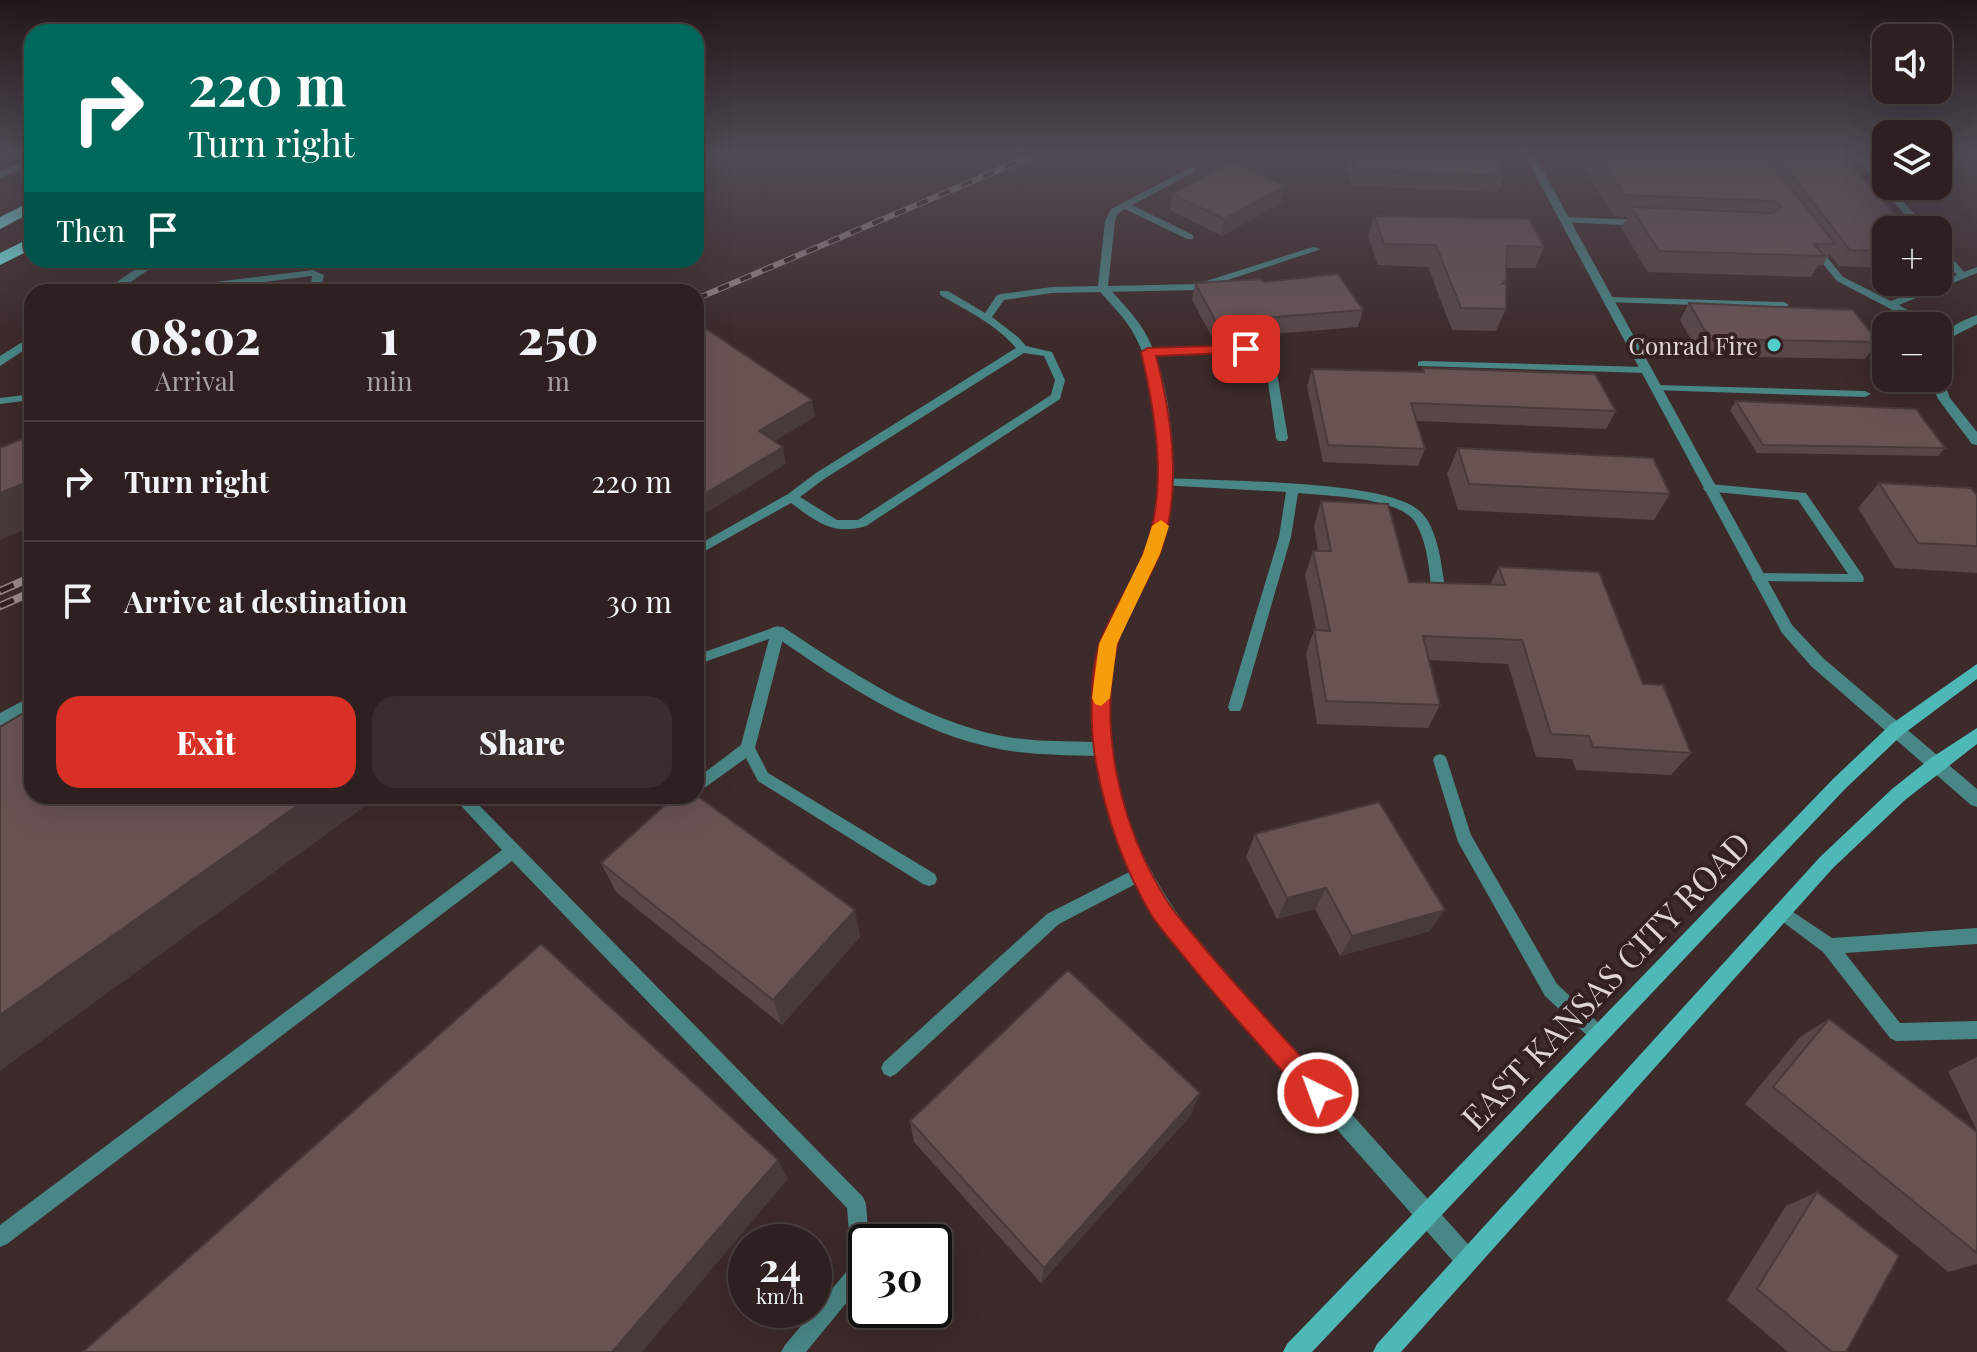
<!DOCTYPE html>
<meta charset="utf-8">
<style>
:root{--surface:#2e2020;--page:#3a2d2d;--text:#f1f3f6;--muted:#a7a3a5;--line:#493e3e;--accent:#d93025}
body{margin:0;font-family:"Playfair Display",serif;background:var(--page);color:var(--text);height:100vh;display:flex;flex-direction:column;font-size:30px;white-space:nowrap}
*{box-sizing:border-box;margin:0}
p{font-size:26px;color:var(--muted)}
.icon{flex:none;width:44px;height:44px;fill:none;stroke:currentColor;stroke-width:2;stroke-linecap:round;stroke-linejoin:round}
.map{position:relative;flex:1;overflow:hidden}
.drawer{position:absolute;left:24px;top:284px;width:680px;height:520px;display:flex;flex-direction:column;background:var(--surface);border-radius:24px;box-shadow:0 8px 32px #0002,0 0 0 2px var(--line)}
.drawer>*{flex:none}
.banner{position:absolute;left:24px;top:24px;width:680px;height:244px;border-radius:24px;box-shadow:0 8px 32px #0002,0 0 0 2px var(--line);background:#00695c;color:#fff;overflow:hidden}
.controls{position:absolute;left:1872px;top:24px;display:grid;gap:16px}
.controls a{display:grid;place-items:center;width:80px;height:80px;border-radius:16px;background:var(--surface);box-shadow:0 8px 32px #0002,0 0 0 2px var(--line);font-size:40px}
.speed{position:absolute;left:728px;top:1224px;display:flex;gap:16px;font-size:40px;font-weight:700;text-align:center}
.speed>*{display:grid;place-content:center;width:104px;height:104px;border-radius:50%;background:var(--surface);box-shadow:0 8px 32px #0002,0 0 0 2px var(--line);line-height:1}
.speed small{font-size:20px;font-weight:400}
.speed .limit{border:4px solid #111;border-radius:12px;background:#fff;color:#111}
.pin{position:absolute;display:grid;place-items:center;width:68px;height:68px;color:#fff;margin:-34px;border-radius:16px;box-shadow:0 4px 12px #0006}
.me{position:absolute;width:88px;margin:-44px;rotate:318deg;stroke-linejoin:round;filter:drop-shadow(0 0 6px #0008)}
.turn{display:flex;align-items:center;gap:28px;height:168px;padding:0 32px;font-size:36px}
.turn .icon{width:104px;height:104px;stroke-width:2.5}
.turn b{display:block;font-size:56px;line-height:68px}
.then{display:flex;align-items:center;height:76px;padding:0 32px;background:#0003;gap:16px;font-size:30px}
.eta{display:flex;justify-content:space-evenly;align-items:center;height:136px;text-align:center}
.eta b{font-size:48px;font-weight:800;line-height:56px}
.button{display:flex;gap:16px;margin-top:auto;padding:16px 32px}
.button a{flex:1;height:92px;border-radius:24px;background:var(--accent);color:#fff;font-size:32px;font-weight:800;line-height:92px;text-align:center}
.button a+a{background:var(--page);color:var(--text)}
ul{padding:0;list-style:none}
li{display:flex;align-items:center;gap:24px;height:120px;padding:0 32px;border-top:2px solid var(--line)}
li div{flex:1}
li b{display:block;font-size:30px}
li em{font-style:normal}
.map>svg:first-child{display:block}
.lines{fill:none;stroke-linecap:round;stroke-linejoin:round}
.service{fill:#498786;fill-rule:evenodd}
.minor{fill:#498786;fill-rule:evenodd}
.tertiary{fill:#498786;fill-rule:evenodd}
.secondary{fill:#4eb8b7;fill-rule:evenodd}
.motorway{fill:#7bfbfa;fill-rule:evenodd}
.rail-far1-casing{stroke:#998a8a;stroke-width:6}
.rail-casing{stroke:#998a8a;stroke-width:8}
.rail-far1{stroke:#332021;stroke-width:4;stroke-dasharray:12;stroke-linecap:butt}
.rail{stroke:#332021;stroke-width:5;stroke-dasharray:15;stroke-linecap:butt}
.wall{fill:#594747}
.shaded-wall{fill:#493a3a}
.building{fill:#685353;stroke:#493a3a;stroke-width:2}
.route{fill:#d93025;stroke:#8d1f18;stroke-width:2}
.slow{fill:#f59e0b}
.poi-dot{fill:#52cdcc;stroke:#332021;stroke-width:3}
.labels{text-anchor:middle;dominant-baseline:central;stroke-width:8;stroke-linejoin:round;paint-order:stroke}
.far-poi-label{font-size:24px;fill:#e1d4d4;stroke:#332021;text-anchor:end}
.near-street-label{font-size:34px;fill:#e1d4d4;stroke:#332021}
</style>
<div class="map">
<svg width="1977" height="1352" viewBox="0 0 1977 1352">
<rect width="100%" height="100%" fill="#3d2a2a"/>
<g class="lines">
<!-- service -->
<path class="service" d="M1853 154H1862L1886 182V186H1890L1928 230H1918Z
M1191 167 1194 168V172L1132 205 1193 235V239H1187L1125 209 1118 213 1115 221 1108 286 1197 284 1313 247 1321 249 1198 290 1052 293 1004 300 992 317 1018 337 1026 346 1052 352 1065 380 1060 399 866 526C833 536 817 522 791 503L696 556V546L788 494 816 473 1016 348C997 325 966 310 940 295V291H948L985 313 997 295 1001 294 1052 287 1098 286 1105 221 1111 209ZM1024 353 1044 356 1055 380 1051 395 858 520H837L800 497 824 479Z
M1565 217 1641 220 1646 223 1641 226 1562 222 1560 220Z
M1938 244 1941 245 1964 272 1977 267V273L1899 305 1936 326H1923L1837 281 1809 247 1817 245 1843 277 1891 301 1957 275 1938 253Z
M313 270 324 275 320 292H310L312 276 190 291 185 288 190 285Z
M1608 297 1784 302 1789 305 1784 308 1604 302V298Z
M1246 346 1268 350 1275 361 1288 438 1286 441H1278L1276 438 1265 361 1260 355 1246 352 1148 355 1143 352 1148 349Z
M1422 361 1646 367 1651 370 1646 373 1418 366V362Z
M1656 385 1865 391 1871 394 1865 397 1652 390V386Z
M32 394V400L0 404V398Z
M1164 478C1216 481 1380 480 1417 509 1440 525 1442 574 1447 600L1440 605 1433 600C1429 575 1429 544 1415 522 1399 497 1326 496 1298 493L1291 537 1242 707 1240 711H1230L1228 707 1279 537 1286 492 1160 485 1158 482 1160 479Z
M1709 484 1806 493 1863 576 1864 579 1863 582 1753 581 1752 578 1753 575 1758 573 1848 574 1798 500 1705 491 1703 488Z
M778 626 785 631 755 748 768 773 935 874 937 879 935 884 929 886 923 884 758 781 746 758 696 794V779L741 745 769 639 696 665V655Z
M32 696V709L0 726V713Z
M1440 754 1445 756 1447 760 1471 835 1557 984 1604 1028 1607 1034 1604 1040 1598 1043 1592 1040 1545 996 1458 842 1433 760 1435 756Z
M452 796H470L863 1197 866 1204 869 1242H866V1279L806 1352H781L785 1345 852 1265 847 1208 512 861 7 1244 0 1247V1225L502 850Z
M1141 866 1147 868 1149 873 1147 878 1059 924 896 1074 890 1077 884 1074 881 1068 884 1062 1047 914Z
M1781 904 1832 938 1977 928V944L1845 953 1900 1023 1977 1021V1039L1896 1041 1890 1038 1823 952 1775 916 1773 911 1775 906Z"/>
<!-- minor -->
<path class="minor" d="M1524 154H1534L1792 625 1823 658 1977 789V807L1971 805 1811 666 1782 633Z
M1103 285 1107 286C1121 302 1138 318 1148 338 1176 394 1181 497 1158 556 1145 588 1123 615 1116 649 1105 698 1109 751 1122 799 1152 907 1233 983 1306 1063 1362 1126 1419 1189 1475 1252L1478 1260 1475 1268 1467 1271 1459 1268C1403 1204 1347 1140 1290 1077 1205 981 1115 889 1096 756 1066 755 1034 755 1004 750 917 734 844 684 773 635L770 631 773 627H783C851 672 921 720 1002 736 1033 742 1064 741 1095 742 1092 702 1092 659 1109 622 1119 599 1133 579 1143 557 1167 499 1164 391 1135 336 1126 318 1110 304 1097 288Z
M1977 315V324L1952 337 1942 353 1938 354C1938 330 1957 323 1977 315Z
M1938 375 1942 378 1950 398 1977 432V445L1972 444 1938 399 1930 378H1938Z"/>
<!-- tertiary -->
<path class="tertiary" d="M32 156V163L0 179V172Z
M149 260H163L116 292H102Z
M32 336V345L0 366V356Z"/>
<!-- secondary -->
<path class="secondary" d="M1977 664V679L1902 735 1845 789 1312 1352H1283L1287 1344 1833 779 1890 725Z
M1977 728V744L1905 800 1833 868 1401 1352H1373L1377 1344 1820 857 1892 789 1931 758Z"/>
<!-- motorway -->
<path class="motorway" d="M32 201V212L0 229V217Z
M32 237V249L0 265V253Z"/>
<!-- rail-far1 casing -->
<g class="rail-far1-casing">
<path id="rail-far1" d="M696 299 1036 154"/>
</g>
<!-- rail casing -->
<g class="rail-casing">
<path id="rail" d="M0 591 32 577
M0 606 32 592"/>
</g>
<!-- rail-far1 -->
<use href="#rail-far1" class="rail-far1"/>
<!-- rail -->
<use href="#rail" class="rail"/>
</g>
<!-- wall -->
<path class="wall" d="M1345 154H1494L1504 176 1498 192 1353 186 1344 157Z
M1583 154H1842L1886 230V268L1839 266 1829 254 1822 266 1818 265 1811 277 1648 272 1621 228 1627 217 1614 216 1580 161Z
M1285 186 1281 203 1222 236 1170 210 1172 194Z
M1374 216 1544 247 1535 268H1507L1506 280 1505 284 1506 309 1496 331 1452 330 1428 267 1378 265 1368 237Z
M1264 282 1363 310 1358 327 1213 339 1192 300 1195 283Z
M1689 303 1878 342 1865 359 1700 356 1680 320Z
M1423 368 1616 411 1606 429 1417 421 1425 449 1418 466 1323 462 1307 386 1312 369 1421 372Z
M1736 401 1945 448 1938 456 1757 453 1730 410Z
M1458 448 1670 494 1654 520 1458 510 1447 474Z
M1879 483 1977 495V573L1895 568 1858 508Z
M1321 501 1409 582 1490 585 1499 567 1643 684 1691 753 1671 775 1576 770 1572 759 1536 757 1508 664 1429 660 1440 705 1428 728 1317 724 1306 654 1314 630H1316L1305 575 1313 551H1318L1314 526Z
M1255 834 1430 931 1340 956 1315 909 1277 919 1246 857Z
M601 863 860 937 782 1025 616 892Z
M1829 1019 1977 1131 1948 1071 1977 1057V1264L1948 1272 1745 1104 1800 1037Z
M1191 1115 1041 1283 914 1142 910 1121Z
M1817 1192 1846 1352H1788L1727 1300 1786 1206Z"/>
<!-- shaded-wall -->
<path class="shaded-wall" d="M696 154H709L696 180Z
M1285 186 1281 203 1222 236 1224 219Z
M812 400 815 417 763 448 759 431Z
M783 447 786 464 696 519V499Z
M32 480V526L0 540V493Z
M311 796H379L0 1071V1015Z
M1326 888 1315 909 1277 919 1287 898Z
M855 910 860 937 782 1025 773 1000Z
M1445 910 1430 931 1340 956 1352 936Z
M1200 1093 1191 1115 1041 1283 1044 1268Z
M778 1160 788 1179 642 1352H612Z"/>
<!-- building -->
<path class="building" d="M1352 154H1494L1504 176 1357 170Z
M1598 154H1764L1835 244H1814L1824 256 1659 251 1631 207 1773 213 1781 206 1773 201 1624 195Z
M1776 154H1842L1908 230H1886V251L1850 250Z
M1232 162 1285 186 1224 219 1172 194Z
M1374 216 1529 219 1544 247 1507 246 1506 280 1502 284H1506V309L1461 308 1436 245 1384 244Z
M1338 274 1363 310 1216 322 1195 283 1261 279 1264 282Z
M1689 303 1853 310 1878 342 1710 339Z
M696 322 812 400 759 431 783 447 696 499Z
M1423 368 1595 374 1616 411 1411 403 1425 449 1328 445 1312 369 1424 372Z
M1736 401 1916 409 1945 448 1763 445Z
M32 435V480L0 493V448Z
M1458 448 1653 458 1670 494 1469 484Z
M1879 483 1971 488 1977 495V546L1918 543Z
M1321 501 1388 504 1409 582 1505 585 1499 567 1599 572 1643 684 1663 685 1691 753 1593 747 1589 736 1551 734 1522 640 1423 636 1440 705 1326 701 1314 630 1330 631 1313 551H1331Z
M32 708V796H311L0 1015V727Z
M696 795 855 910 773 1000 601 863 675 796H696Z
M1379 802 1445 910 1352 936 1326 888 1287 898 1255 834Z
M541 944 778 1160 612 1352H83Z
M1068 970 1200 1093 1044 1268 910 1121Z
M1829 1019 1977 1132V1253L1773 1087Z
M1817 1192 1899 1256 1846 1352H1832L1757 1289Z"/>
<!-- sky -->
<linearGradient id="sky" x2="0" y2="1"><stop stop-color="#221717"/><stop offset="0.45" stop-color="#514a55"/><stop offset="1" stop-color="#514a55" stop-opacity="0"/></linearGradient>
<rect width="1977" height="343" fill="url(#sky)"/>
<!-- route -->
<path class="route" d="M1246 345 1253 349 1251 352 1156 356C1172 417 1183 491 1160 553 1149 584 1124 614 1117 646 1098 732 1121 828 1167 901 1176 916 1190 930 1201 944 1241 992 1284 1038 1326 1084L1330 1093 1326 1101 1318 1105 1309 1101C1268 1054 1225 1008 1186 959 1175 945 1162 931 1152 916 1124 869 1106 816 1096 763 1090 730 1089 673 1100 642 1111 612 1131 585 1143 555 1169 493 1156 415 1141 352L1148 348Z"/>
<!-- slow -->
<path class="slow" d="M1161 520 1169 526 1160 554 1117 644 1110 698 1101 706 1095 704 1092 698 1099 644 1143 554 1152 526Z"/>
<!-- markers -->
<circle class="poi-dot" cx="1774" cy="345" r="8"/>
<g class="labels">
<!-- far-poi labels -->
<g class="far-poi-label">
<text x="1758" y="345">Conrad Fire</text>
</g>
<!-- near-street labels -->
<g class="near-street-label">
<text transform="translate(1605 980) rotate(-46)">EAST KANSAS CITY ROAD</text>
</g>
</g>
</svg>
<div class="controls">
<a><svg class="icon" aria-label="sound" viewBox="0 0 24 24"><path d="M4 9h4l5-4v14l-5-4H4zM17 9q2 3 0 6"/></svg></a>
<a><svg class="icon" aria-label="layers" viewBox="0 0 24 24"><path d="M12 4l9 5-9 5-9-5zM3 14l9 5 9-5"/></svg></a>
<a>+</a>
<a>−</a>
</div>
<div class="speed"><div>24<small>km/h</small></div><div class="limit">30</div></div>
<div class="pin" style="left:1246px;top:349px;background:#d93025"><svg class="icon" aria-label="arrive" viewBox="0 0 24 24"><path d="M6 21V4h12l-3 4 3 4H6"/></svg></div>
<svg class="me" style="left:1318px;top:1093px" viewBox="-20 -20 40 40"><circle r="17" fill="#d93025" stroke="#fff" stroke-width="3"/><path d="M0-11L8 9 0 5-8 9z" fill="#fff"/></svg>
<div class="banner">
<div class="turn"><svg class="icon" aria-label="right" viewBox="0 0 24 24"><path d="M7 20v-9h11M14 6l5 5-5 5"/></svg><div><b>220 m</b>Turn right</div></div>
<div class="then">Then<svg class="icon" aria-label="arrive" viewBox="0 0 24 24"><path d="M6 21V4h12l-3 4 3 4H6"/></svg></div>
</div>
<section class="drawer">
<div class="eta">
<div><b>08:02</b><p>Arrival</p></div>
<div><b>1</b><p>min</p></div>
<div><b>250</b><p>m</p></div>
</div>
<ul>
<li><svg class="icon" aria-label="right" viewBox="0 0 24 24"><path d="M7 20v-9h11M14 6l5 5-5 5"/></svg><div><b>Turn right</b></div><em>220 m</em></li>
<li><svg class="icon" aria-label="arrive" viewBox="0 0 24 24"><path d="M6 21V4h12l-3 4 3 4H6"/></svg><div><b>Arrive at destination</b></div><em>30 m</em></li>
</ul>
<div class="button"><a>Exit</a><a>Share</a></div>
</section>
</div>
